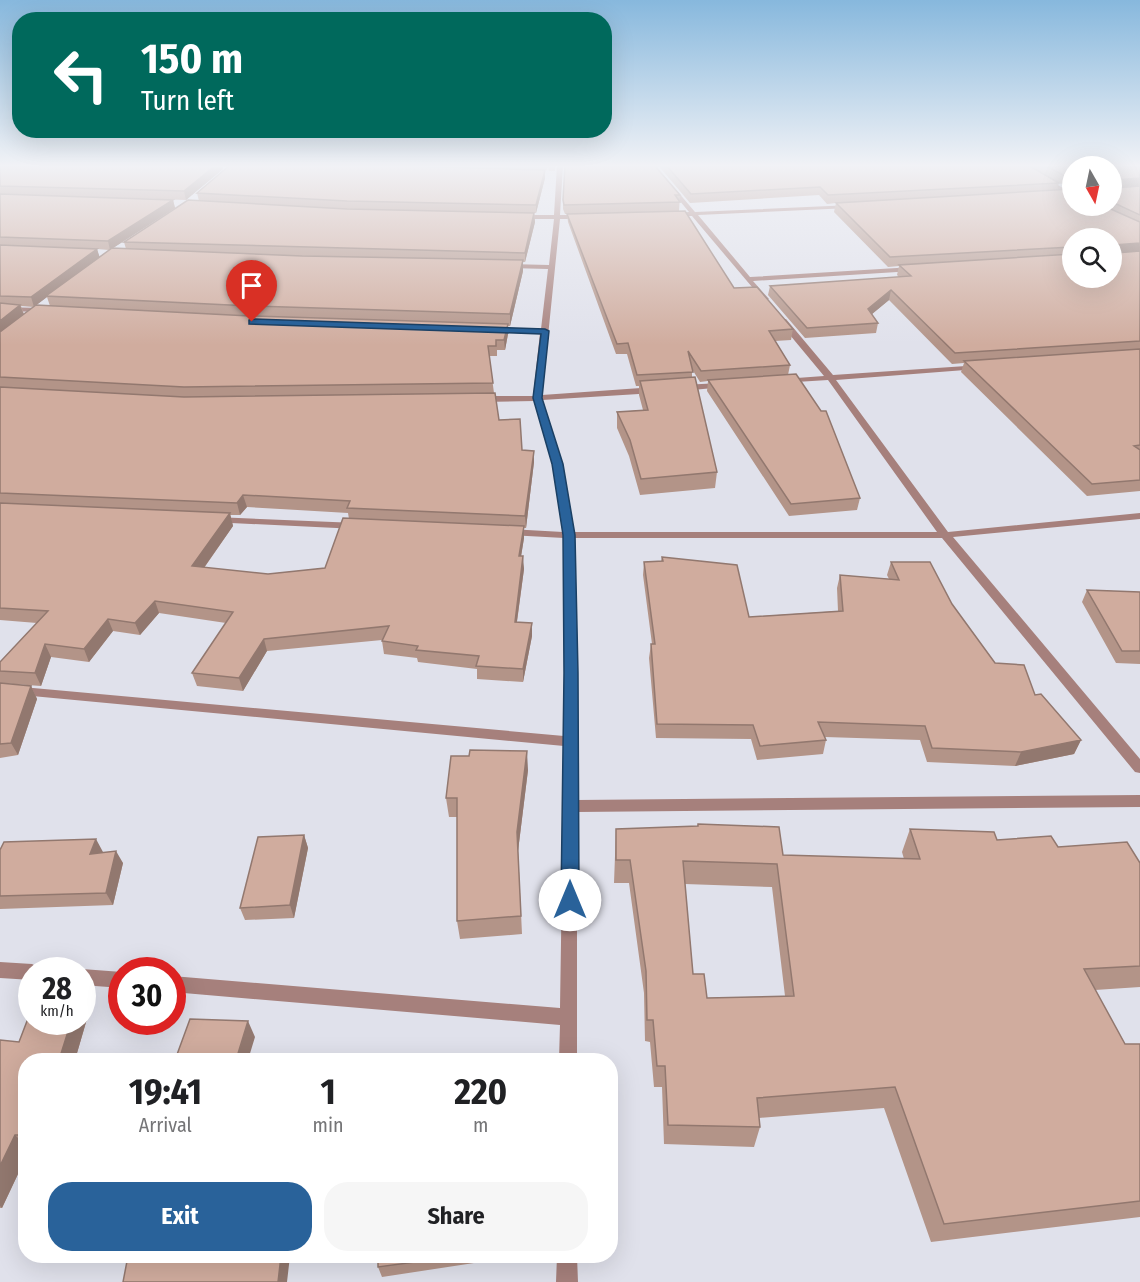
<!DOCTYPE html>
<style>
:root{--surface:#fff;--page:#f6f6f6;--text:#202124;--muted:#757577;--accent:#29629a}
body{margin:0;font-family:"Fira Sans Condensed",sans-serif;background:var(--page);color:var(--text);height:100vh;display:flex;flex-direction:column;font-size:22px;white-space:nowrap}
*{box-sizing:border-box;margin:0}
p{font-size:20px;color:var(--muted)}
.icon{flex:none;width:33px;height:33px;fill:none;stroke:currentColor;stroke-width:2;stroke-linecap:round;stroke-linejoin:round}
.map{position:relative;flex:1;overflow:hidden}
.side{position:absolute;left:18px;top:1053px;width:600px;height:210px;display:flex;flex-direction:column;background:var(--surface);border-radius:24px;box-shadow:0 6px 24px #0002}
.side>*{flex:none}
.hud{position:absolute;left:12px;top:12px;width:600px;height:126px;border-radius:24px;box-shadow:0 6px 24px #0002;background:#00695c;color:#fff;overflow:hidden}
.needle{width:39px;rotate:171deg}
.controls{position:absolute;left:1062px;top:156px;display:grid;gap:12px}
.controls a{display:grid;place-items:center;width:60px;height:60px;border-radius:50%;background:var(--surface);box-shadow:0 6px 24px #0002;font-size:30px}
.speed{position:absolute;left:18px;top:957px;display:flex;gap:12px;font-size:30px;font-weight:700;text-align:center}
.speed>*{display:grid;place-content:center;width:78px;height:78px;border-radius:50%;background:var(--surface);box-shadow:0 6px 24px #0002;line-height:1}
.speed small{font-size:15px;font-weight:400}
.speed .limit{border:9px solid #d22;background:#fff;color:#111}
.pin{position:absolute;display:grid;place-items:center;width:51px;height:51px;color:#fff;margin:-62px -26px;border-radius:50% 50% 50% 0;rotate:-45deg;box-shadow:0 0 6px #0007}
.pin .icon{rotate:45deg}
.me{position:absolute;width:66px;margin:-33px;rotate:0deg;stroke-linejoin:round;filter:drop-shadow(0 0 4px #0008)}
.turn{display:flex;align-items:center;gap:21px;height:126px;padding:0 30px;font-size:27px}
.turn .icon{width:78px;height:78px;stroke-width:2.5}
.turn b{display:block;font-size:42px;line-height:51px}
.eta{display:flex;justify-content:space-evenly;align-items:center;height:102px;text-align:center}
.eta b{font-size:36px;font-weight:700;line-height:42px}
.action{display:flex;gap:12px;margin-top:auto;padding:12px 30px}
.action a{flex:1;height:69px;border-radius:24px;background:var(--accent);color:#fff;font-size:24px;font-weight:700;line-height:69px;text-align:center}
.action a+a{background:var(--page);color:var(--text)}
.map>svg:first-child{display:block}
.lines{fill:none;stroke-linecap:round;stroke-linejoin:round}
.minor{fill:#a6807c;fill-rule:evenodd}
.wall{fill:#b39488;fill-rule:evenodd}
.shaded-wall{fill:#92786f}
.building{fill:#d0ac9e;stroke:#92786f;stroke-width:1.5;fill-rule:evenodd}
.route{fill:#29629a;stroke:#1b4064;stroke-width:1.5}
</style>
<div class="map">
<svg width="1140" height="1282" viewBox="0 0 1140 1282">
<rect width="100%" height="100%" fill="#e0e1eb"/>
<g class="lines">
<!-- minor -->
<path class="minor" d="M210 165H245L246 166 243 168Z
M557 165H563L560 215H583L586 217 583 219H560L542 395 655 387 659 390 655 393 542 400 563 464 574 532H937L828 380 780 383 779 381 783 379 824 376 780 323 779 321 783 319H786L833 375 981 365V369H978L836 380 948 532 1140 513V519L953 537 1140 759V773L1135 772 942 538H574L577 800 1140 795V807L577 812V1060H559L560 1025 172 992V976L560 1008 564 746 0 693V685L564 736V538L509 535 504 532 509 529 563 532 553 464 534 401 481 402 477 399 481 396H533L540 333 493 332 489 330 493 328 541 329 548 269 509 268 506 266 509 264 549 265 554 219H519L516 217 519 215H554Z
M650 165H655L695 212 852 205 850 208 698 215 750 277 913 267 916 269 913 271 753 281 769 299 763 300 692 216H670L672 213 689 212Z
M1015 165H1022L1072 193V197Z
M0 307 44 308 48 310 44 312 0 311Z
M721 383 725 385 724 387 682 391 678 388 682 385Z
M215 517 357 523 362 526 357 529 211 522 210 520Z
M0 962 32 964 38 967 40 970H32V980L0 978Z
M82 969 122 972V988L82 985V970H79Z
M557 1256H577L578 1282H556Z"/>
</g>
<!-- wall -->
<path class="wall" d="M0 165 223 169 186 200 130 198 173 200 175 208 113 248 126 249 124 242 199 201 197 193 230 165H555V171H549L548 166 547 170H545V178L536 213 347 209 534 213 535 222 525 262H523V271L510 326H508V334L505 350H497V356H489L494 393 499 420 522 450 534 462 526 528H524V538L521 556 524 569 517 622 532 636 523 682 477 679V669L418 662 417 658 384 654 382 641V640L267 651 243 691 197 686 192 673 226 623 159 613 140 635 113 631 89 662 51 657 41 686 0 683V662L37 623 0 620ZM97 249 109 250 99 257ZM47 297 50 306 36 305ZM21 306 34 307 24 314ZM247 507 348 513 349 519 325 568 268 574 204 568 233 526 230 515H240Z
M658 165H1140V491L1087 496 961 372 964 363 952 364 889 300 872 314 878 323 876 333 805 338 768 295 770 286 899 277 897 275 899 266 888 267 834 212 836 203 827 204 819 195 690 203ZM1072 166H1112V206H1072ZM1043 174 1072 189 1057 190 1059 183ZM1072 238 1112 278H1072Z
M680 195 679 211 565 214 563 209V200Z
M567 214 734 288 793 329 791 340 775 341 790 365 788 375 860 498 857 510 789 516 707 391 708 381 700 382 692 369V377L717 472 715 488 640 495 629 456 617 428V412L643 410 639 395V386H636L627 354H616L568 222Z
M662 557 749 617 838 611 837 588 840 575 889 579 887 575 891 562 952 604 995 663 1035 695 1081 740 1074 754 1015 766 927 762 920 740 825 737 826 740 823 754 757 760 751 739 656 738 649 658 651 644H652L643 575 644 562 661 561Z
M1087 590 1140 592V664L1116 663 1082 602Z
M0 683 31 686 37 699 18 755 0 758Z
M528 770 518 851 522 934 460 939 457 921V817H449L446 798Z
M698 824 783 855 904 859 902 852 910 829 997 840 1058 847 1140 863V987L1095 990 1125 1044H1140V1217L931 1242 884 1108 759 1118 760 1127 754 1147 664 1144 662 1087H654L650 1042 645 1041 644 993 629 883H614L616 829 697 827ZM685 884 772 887 785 996 707 998 693 974Z
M304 835 308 848 294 918 245 920 240 908Z
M0 850 103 852 123 863 113 905 0 909Z
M82 1002 89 1012 75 1060H26V1157L2 1208H0V1040L19 1042 32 1008V1022H82Z
M378 1256H474V1263L382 1277 378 1267Z"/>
<!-- shaded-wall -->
<path class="shaded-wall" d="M216 165H223V169L186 200 184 191Z
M545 170V178L536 213V205Z
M1140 178V186L1112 188 1113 182 1115 180Z
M173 200 175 208 110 250 108 241Z
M534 213 535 222 525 262V253Z
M1140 243V252L1112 254 1114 245Z
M97 249 100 258 46 296 47 297 34 307 31 297Z
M523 260V271L510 326V314Z
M891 290 889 300 866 319 868 309Z
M20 305 24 315 0 335V321Z
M508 324V334L505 350 504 340Z
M534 451V462L526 528 525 516Z
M243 495 247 507 240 515 237 503Z
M230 513 233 526 196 579 192 566Z
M524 526V538L519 569V556Z
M523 556 524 569 515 635V622Z
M155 601 159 613 140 635 135 623Z
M108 619 113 631 89 662 84 649Z
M532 623V636L523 682V669Z
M264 639 267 651 243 691 239 678Z
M45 644 51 657 41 686 35 673Z
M31 686 37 699 18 755 11 743Z
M1081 740 1074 754 1015 766 1021 752Z
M527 751 528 770 518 851 522 934 517 832Z
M304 835 308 848 294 918 290 905Z
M96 839 103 852 96 867 90 854Z
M116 851 123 863 113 905 106 893Z
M82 1002 89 1012 75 1060H59L71 1022H82Z
M248 1021 255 1037 248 1060H236Z
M15 1135 26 1146V1157L2 1208 0 1206V1166Z
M281 1256H290L287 1282H278Z"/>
<!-- building -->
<path class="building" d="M0 165H216L184 191 0 186Z
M230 165H370L545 170 536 205 347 201 197 193Z
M565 165H654L680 195H675L680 202 564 205 563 200Z
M666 165H1028L1059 183 828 195 820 187 691 194Z
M1045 165H1140V178L1115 180 1113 182 1115 188 1140 186V215L1112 202V166H1072V180Z
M1072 189V206H1104L1140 222V243L1114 245 1113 251 1116 253 1140 251V341L955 353 891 290 868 309 878 323 807 328 770 286 911 276 899 265 1072 254V278H1112V238H1072V247L890 257 836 203Z
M0 194 173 200 108 241 0 237Z
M188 200 347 209 534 213 525 253 124 242Z
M685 211 734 288 757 287 793 329 769 331 790 365 701 371 688 351 693 372 637 375 628 343 617 344 567 214Z
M0 245 97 249 31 297 0 296Z
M112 248 302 256 523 260 510 314 250 306 46 296Z
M0 303 20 305 0 321Z
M36 305 250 316 508 324 504 340H496V346H488L493 383 184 387 0 377V332Z
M1140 349V445L1134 446 1140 450V480L1092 484 964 361Z
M796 374 821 411H826L860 498 791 504 708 380Z
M695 377 717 472 641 479 630 440 617 412 648 410 640 381Z
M0 387 184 397 495 393 499 420 520 419 522 450 534 451 525 516 347 508 350 501 243 495 237 503 0 493Z
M0 503 230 513 192 566 268 574 325 568 343 518 524 526 519 556H523L515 622 532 623 523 669 476 666 479 656 416 650 418 646 382 641 389 626 264 639 239 678 192 673 233 612 155 601 135 623 108 619 84 649 45 644 35 673 0 671V662L48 611 0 608Z
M662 557 737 565 749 617 843 611 840 575 899 580 891 562H930L952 604 995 663 1024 665 1035 695 1041 694 1081 740 1021 752 932 748 925 726 818 722 826 740 760 746 753 725 657 724 651 644H655L644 562 663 561Z
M1087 590 1140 592V651H1122Z
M0 683 31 686 11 743 0 744Z
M470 750 527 751 517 832 521 916 457 921V798H446L451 756H469Z
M698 824 779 827 783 855 920 859 910 829 994 832 997 840 1051 836 1058 847 1127 842 1140 863V966L1084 969 1125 1044H1140V1201L944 1224 895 1087 757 1098 760 1127 668 1125 665 1066H657L653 1020H647L646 971 630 860H616V829L698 826ZM683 861 777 864 794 996 707 998 704 974H693Z
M304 835 290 905 240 908 258 837Z
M96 839 90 854 116 851 106 893 0 896V850L4 842Z
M32 1008V1022H71L59 1060H26V1135H15L0 1166V1040L19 1042Z
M190 1019 248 1021 236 1060H175Z
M128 1256H281L278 1282H123Z
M378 1256H460L378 1267Z"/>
<!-- sky -->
<linearGradient id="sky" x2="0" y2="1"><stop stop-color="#87b8dd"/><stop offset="0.48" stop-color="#f1f2f6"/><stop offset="1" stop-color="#f1f2f6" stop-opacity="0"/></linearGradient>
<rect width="1140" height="345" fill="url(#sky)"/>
<!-- route -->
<path class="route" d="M252 319 545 329 549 331 542 398 563 464 575 535 578 673 579 900 576 905 570 908 563 905 561 900 564 673 563 535 552 464 533 398 541 334 249 324V320Z"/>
</svg>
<div class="controls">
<a><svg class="needle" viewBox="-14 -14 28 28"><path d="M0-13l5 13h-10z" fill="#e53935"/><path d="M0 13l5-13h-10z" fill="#757577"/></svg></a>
<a><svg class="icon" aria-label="search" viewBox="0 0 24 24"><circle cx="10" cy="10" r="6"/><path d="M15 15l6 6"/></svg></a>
</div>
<div class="speed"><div>28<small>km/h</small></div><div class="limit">30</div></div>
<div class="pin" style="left:252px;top:322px;background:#d93025"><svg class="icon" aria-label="arrive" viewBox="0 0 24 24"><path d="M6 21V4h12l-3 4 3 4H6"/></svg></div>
<svg class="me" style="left:570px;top:900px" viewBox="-20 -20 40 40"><circle r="19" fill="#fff"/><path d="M0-13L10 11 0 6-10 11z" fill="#29629a"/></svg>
<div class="hud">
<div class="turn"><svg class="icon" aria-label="left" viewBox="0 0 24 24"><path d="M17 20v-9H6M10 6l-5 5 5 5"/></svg><div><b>150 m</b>Turn left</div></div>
</div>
<section class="side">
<div class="eta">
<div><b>19:41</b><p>Arrival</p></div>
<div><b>1</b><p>min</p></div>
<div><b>220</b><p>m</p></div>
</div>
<div class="action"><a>Exit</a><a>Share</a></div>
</section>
</div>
